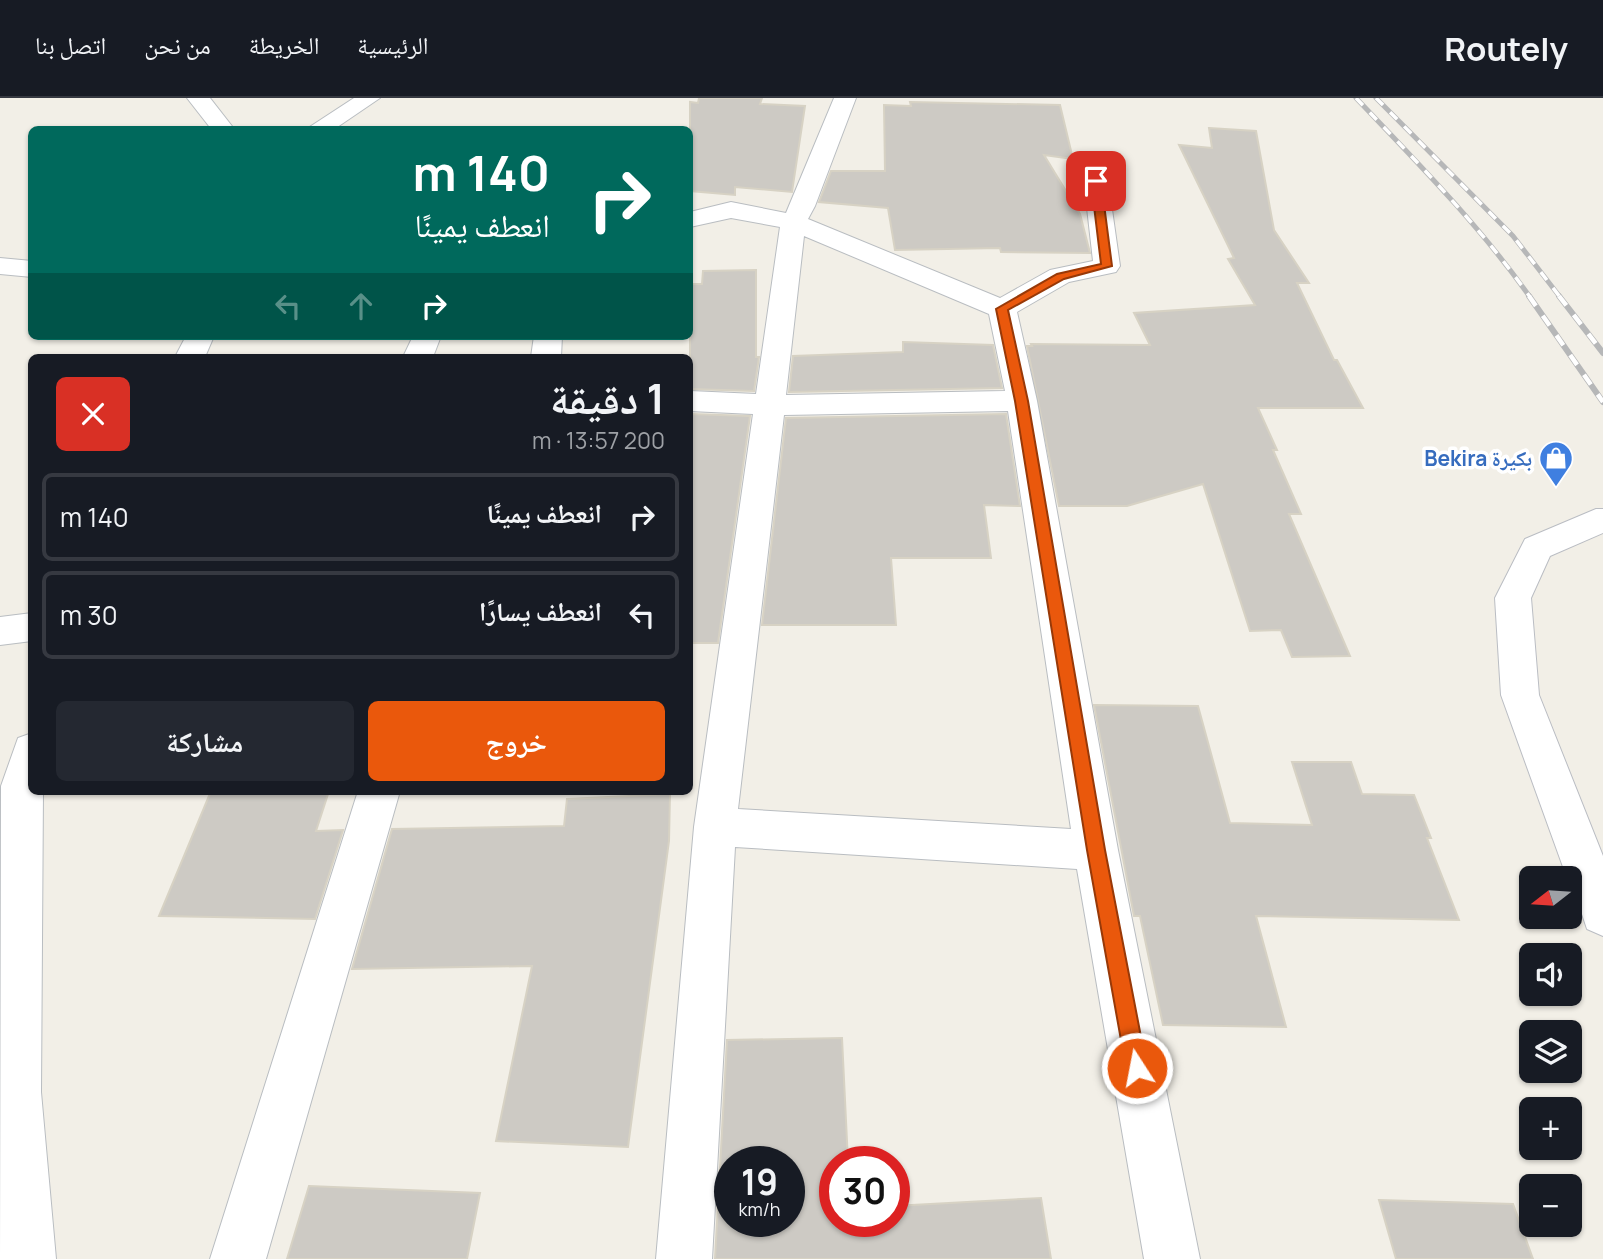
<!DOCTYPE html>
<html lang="ar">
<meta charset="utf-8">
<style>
:root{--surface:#171b24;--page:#242831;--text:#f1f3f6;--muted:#9ea1a6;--line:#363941;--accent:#ea580c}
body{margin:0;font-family:Manrope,"Noto Naskh Arabic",sans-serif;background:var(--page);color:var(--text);direction:rtl;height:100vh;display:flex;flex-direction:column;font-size:26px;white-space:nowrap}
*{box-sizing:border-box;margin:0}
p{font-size:23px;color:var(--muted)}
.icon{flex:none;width:38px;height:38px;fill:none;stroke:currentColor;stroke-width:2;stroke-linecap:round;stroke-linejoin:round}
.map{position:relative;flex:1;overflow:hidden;direction:ltr}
.drawer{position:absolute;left:28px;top:256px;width:665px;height:441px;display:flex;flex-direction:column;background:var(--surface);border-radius:10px;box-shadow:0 2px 5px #0004;direction:rtl}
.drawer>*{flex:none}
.hud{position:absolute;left:28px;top:28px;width:665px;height:214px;border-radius:10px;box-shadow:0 2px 5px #0004;direction:rtl;background:#00695c;color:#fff;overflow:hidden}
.needle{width:46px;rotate:253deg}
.fabs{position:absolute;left:1519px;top:768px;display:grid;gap:14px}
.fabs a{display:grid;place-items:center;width:63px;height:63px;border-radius:10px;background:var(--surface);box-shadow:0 2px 5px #0004;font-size:35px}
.speed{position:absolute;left:714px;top:1048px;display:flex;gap:14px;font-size:35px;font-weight:700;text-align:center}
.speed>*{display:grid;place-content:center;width:91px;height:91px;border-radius:50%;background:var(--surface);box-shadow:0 2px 5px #0004;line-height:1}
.speed small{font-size:18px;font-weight:400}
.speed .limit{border:10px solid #d22;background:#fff;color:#111}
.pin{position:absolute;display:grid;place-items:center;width:60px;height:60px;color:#fff;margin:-30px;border-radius:14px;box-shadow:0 4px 10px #0006}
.me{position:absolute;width:77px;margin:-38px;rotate:349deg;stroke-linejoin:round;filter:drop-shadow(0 0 5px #0008)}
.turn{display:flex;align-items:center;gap:24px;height:147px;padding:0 28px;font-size:32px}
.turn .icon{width:91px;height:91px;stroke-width:2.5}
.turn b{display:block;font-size:49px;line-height:60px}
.lanes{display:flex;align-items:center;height:66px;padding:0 28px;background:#0003;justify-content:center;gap:35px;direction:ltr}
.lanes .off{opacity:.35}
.round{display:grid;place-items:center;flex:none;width:74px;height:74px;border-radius:10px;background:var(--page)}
.overview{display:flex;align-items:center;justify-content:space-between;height:119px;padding:0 28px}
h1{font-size:42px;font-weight:700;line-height:52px}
.cta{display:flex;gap:14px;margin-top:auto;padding:14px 28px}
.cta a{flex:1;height:80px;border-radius:10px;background:var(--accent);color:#fff;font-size:28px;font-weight:700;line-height:80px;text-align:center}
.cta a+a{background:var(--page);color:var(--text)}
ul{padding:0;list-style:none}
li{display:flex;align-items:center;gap:21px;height:88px;margin:0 14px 10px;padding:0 14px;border:4px solid var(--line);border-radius:10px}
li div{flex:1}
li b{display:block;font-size:26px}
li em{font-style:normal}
header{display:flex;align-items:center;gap:42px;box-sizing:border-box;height:98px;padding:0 35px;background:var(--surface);border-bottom:2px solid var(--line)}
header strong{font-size:33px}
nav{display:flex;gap:38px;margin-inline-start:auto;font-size:24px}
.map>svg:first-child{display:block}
.building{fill:#cdcac4;stroke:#d7d2c4;stroke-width:2;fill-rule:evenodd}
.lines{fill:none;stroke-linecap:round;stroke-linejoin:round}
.street-casing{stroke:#b9bdc1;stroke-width:2}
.secondary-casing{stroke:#babdc3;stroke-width:2}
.street{fill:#fff;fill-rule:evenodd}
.secondary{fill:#fff;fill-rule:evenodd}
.rail-far1-casing{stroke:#b6b7b8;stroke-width:5}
.rail-casing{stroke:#b6b7b8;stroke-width:6}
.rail-far1{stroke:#fff;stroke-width:3.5;stroke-dasharray:10;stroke-linecap:butt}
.rail{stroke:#fff;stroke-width:4.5;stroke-dasharray:12;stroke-linecap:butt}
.route{fill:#ea580c;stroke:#983908;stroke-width:2}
.labels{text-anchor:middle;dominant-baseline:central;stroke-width:7;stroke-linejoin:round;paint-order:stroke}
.shop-label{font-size:21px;font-weight:bold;fill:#366cbe;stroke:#fff;text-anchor:end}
</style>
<header>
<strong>Routely</strong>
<nav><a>الرئيسية</a><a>الخريطة</a><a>من نحن</a><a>اتصل بنا</a></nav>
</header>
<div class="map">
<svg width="1603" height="1161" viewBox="0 0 1603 1161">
<rect width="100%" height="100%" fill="#f2efe7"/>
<!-- building -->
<path class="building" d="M699 0H762L760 6 805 8 792 94 735 89V97L690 93V4L698 5Z
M910 4 1060 7 1073 61 1044 57 1080 116 1090 155 1001 154 1000 150 895 152 888 110 819 104 831 73H885L884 7 911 8Z
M1209 30 1256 33 1274 132 1309 185H1297L1334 262H1337L1363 310H1258L1277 352H1273L1301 416H1289L1350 558 1292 559 1281 532 1250 533 1203 386 1127 408H1059L1027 248H1032L1031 246 1150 247 1134 215 1255 207 1228 161 1234 160 1179 47 1212 50Z
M756 172V259H759L754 293 690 291V186H702L703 173Z
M903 244 993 247 1002 290 789 294 793 258 903 254Z
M690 316 750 318 718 545H690Z
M1006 316 1020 408 984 407 991 460H891L896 527H762L786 320Z
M1094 607 1198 608 1230 725 1312 727 1292 664H1351L1362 696 1414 697 1431 740H1427L1459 822 1256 818 1286 929 1163 927 1140 818H1134Z
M211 693H329L316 733 343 732 315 821 159 818Z
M670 696 669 743 628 1049 496 1043 532 868 352 871 392 731 564 728 567 701Z
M842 940 848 1064H835V1124H894V1108L1041 1100 1051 1161H715L727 942ZM730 1064H789V1124H730Z
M309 1088 480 1095 467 1161H287Z
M1379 1102 1513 1106 1533 1161H1396Z"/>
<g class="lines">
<!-- street casing -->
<g class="street-casing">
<path id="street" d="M187 0H210L235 32H212Z
M354 0H380L333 32H305Z
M834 0H856L815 108 808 121 1000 200 1050 172 1093 163 1084 83 1087 78 1096 76 1105 78 1108 83 1120 168 1116 174 1069 184 1017 214 1037 303 1118 752 1200 1161H1144L1077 771 735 749 712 1161H656L694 729 753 316 690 313V293L756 296 780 129 731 120 690 129V114L731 104 786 115ZM804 138 989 216 1005 293 786 297ZM1008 313 1071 731 738 711 784 317Z
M0 160 32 163V179L0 176Z
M186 238H214L205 259H175Z
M413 238H441L433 259H403Z
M534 238H562L561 259H531Z
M32 515V543L0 547V519Z
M32 635V693H43L41 994 56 1161H0L1 688 18 640Z
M358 693H400L266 1161H210Z"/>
</g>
<!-- secondary casing -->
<g class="secondary-casing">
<path id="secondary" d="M1596 411H1603V435L1550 458 1531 500 1539 597 1603 758V838L1587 831 1570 780H1567L1501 597 1495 500 1525 441Z"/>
</g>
<!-- street -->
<use href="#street" class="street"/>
<!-- secondary -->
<use href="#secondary" class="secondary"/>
<!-- rail-far1 casing -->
<g class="rail-far1-casing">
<path id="rail-far1" d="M1356 0C1417 64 1479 127 1530 199
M1376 0 1513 138 1560 199"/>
</g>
<!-- rail casing -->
<g class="rail-casing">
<path id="rail" d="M1529 198 1603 304
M1559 198 1603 255"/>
</g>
<!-- rail-far1 -->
<use href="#rail-far1" class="rail-far1"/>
<!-- rail -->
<use href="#rail" class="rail"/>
</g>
<!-- route -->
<path class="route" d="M1096 80 1101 83 1112 168 1064 181 1008 212 1028 303 1105 752 1147 970 1144 977 1137 980 1129 977 1126 970 1087 752 1015 303 996 211 1057 176 1101 166 1091 83Z"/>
<!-- icons -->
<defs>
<g id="shop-pin" transform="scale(1.75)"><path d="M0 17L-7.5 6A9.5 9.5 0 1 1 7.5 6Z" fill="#3f7fe0" stroke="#fff"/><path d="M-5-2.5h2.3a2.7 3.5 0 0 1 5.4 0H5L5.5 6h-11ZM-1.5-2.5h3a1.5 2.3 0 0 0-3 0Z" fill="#fff"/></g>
</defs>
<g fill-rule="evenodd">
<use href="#shop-pin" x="1556" y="360"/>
</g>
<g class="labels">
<!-- shop labels -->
<g class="shop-label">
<text x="1532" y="360">Bekira بكيرة</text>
</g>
</g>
</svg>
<div class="fabs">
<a><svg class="needle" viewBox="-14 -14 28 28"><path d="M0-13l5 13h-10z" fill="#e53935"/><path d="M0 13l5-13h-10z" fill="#9ea1a6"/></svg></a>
<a><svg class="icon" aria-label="sound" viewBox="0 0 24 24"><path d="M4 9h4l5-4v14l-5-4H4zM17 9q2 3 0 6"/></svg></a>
<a><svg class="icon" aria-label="layers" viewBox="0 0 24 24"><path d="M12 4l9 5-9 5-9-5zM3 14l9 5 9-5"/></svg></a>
<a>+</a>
<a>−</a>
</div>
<div class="speed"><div>19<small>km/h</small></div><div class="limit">30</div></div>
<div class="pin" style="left:1096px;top:83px;background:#d93025"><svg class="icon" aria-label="arrive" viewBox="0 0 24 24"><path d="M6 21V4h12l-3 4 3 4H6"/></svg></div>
<svg class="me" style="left:1137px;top:970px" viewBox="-20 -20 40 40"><circle r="17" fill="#ea580c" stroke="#fff" stroke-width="3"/><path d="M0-11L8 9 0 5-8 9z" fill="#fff"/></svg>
<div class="hud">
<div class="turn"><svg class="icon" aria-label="right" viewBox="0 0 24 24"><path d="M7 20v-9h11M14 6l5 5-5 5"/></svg><div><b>140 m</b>انعطف يمينًا</div></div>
<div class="lanes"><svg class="icon off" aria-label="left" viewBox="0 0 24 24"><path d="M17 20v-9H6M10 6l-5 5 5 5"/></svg><svg class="icon off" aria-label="ahead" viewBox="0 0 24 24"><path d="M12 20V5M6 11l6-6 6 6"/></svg><svg class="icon" aria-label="right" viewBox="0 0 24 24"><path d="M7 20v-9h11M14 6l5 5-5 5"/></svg></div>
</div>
<section class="drawer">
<div class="overview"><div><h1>1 دقيقة</h1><p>200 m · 13:57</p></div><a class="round" style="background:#d93025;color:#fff"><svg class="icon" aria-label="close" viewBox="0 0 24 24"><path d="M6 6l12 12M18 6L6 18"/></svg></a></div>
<ul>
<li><svg class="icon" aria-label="right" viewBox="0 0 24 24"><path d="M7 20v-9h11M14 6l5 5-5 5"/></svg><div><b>انعطف يمينًا</b></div><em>140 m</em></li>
<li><svg class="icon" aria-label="left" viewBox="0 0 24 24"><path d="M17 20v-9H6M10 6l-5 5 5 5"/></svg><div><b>انعطف يسارًا</b></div><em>30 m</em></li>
</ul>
<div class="cta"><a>خروج</a><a>مشاركة</a></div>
</section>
</div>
